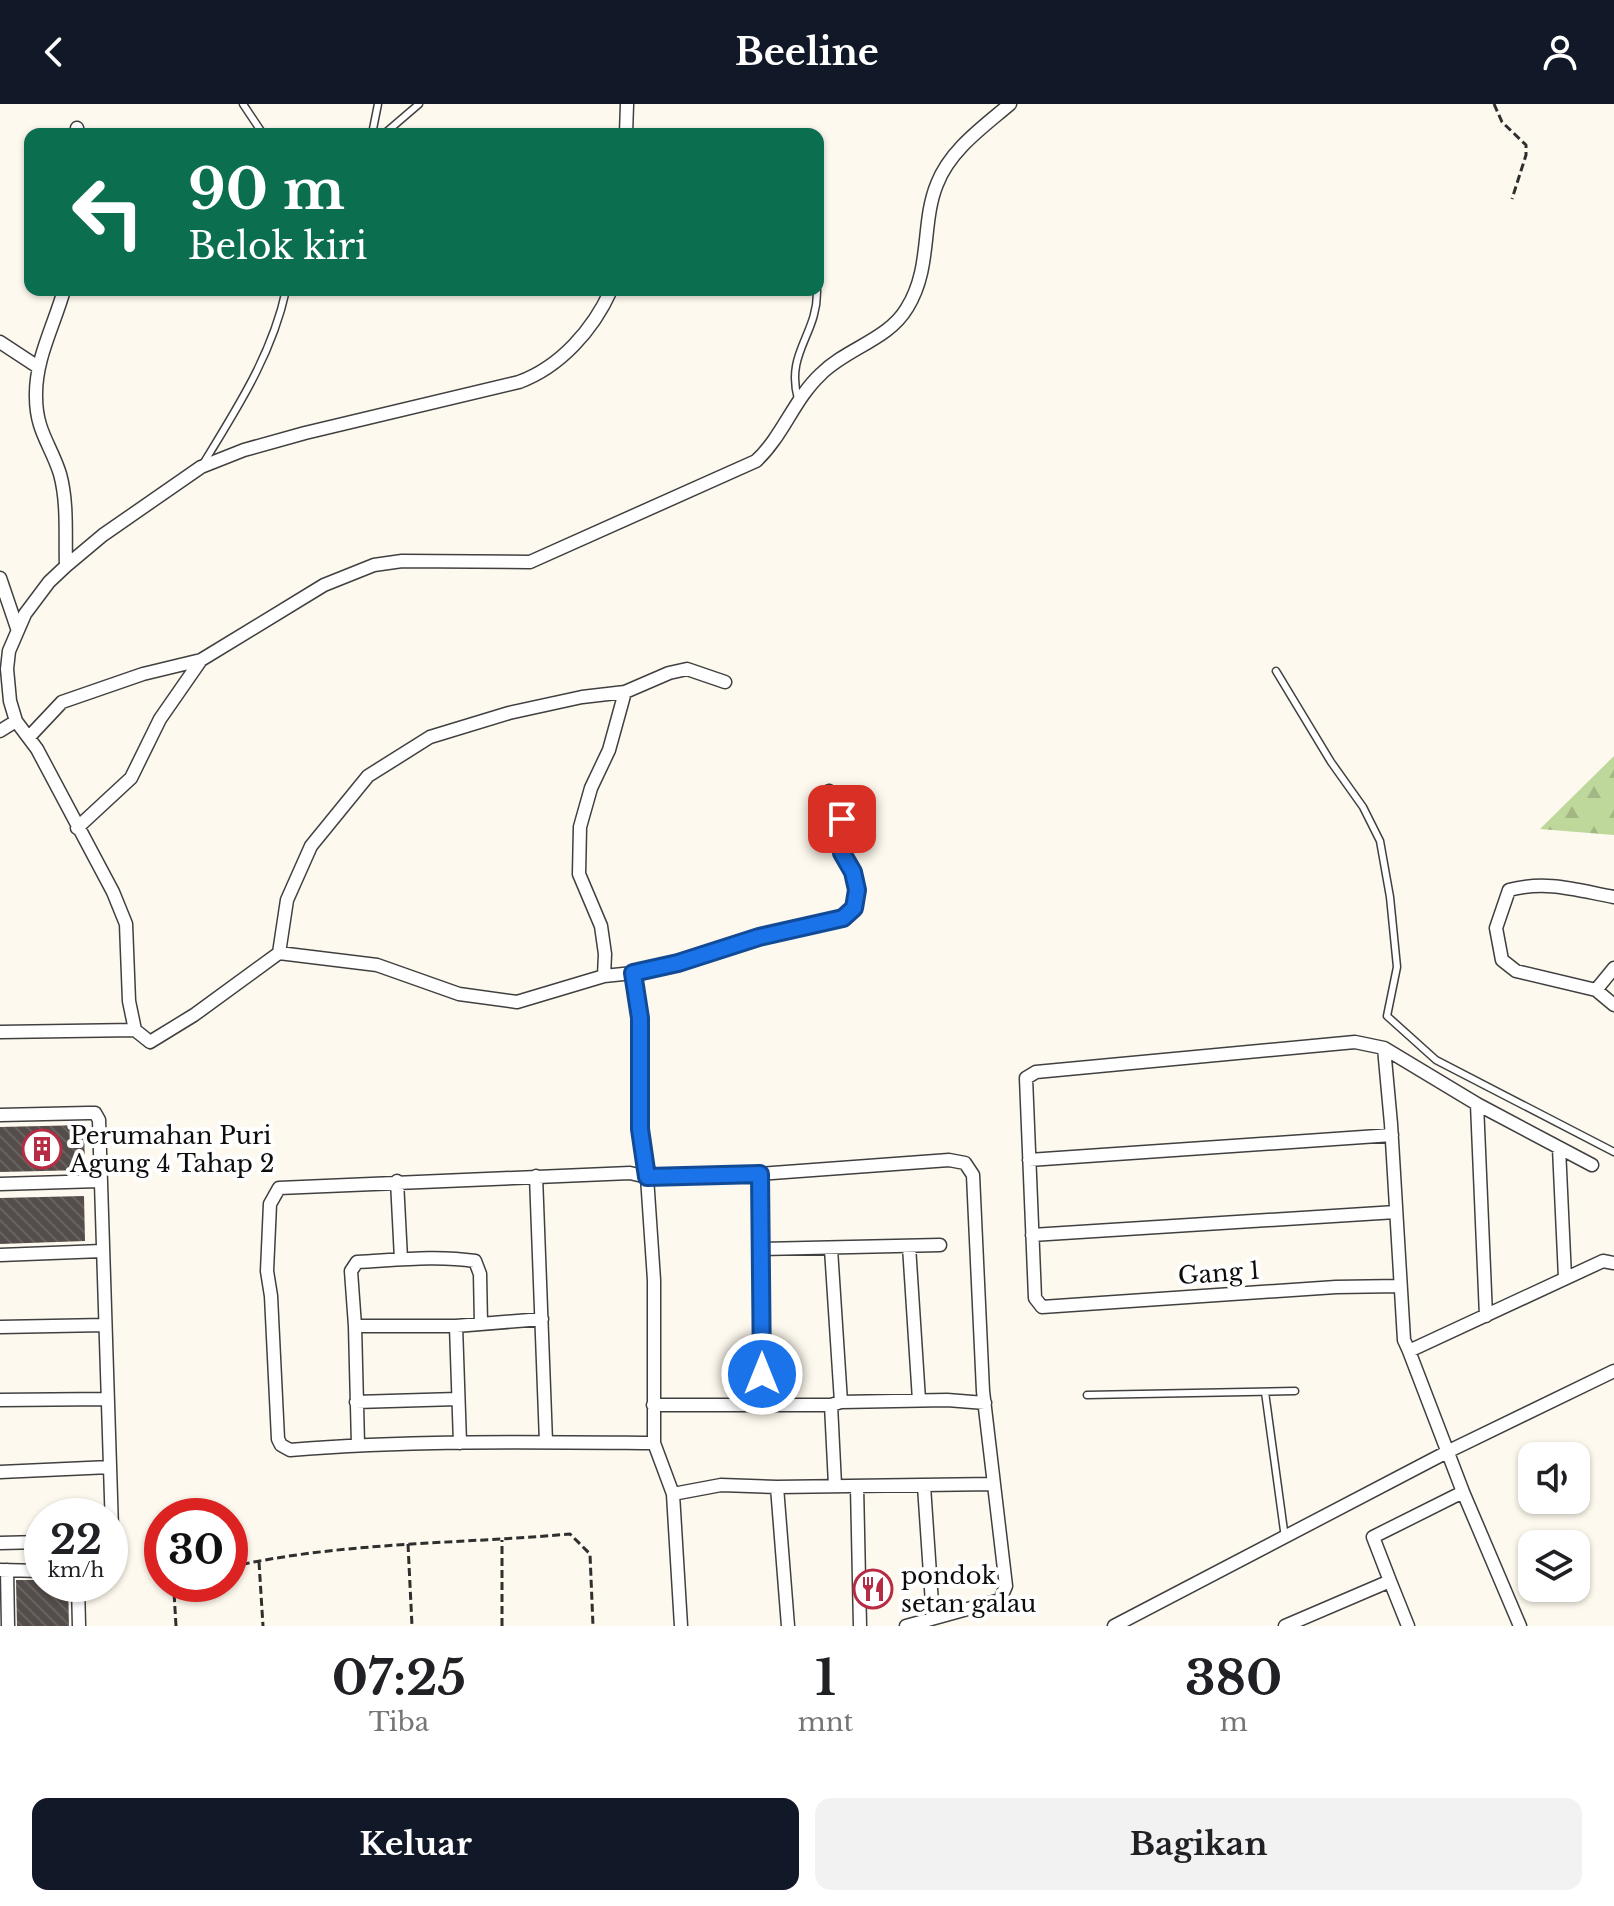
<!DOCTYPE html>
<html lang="id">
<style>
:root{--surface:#fff;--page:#f2f2f2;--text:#202124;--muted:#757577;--accent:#111827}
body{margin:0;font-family:"Libre Baskerville",serif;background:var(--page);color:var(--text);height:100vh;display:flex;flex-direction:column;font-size:30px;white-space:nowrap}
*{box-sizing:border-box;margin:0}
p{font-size:26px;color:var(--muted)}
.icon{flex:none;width:44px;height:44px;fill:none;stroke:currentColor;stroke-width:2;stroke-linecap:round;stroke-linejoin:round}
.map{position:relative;height:1522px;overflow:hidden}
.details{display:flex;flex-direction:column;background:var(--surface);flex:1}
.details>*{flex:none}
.top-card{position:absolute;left:24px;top:24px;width:800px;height:168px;border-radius:16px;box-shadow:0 2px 6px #0004;background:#0b6e4f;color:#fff;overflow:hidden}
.controls{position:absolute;left:1518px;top:1338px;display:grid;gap:16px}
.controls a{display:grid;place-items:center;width:72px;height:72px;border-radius:16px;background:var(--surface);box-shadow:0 2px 6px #0004;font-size:40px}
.speed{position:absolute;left:24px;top:1394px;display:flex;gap:16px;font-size:40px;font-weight:700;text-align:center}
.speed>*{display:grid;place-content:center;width:104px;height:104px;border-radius:50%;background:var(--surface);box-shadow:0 2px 6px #0004;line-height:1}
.speed small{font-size:20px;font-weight:400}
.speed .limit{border:12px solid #d22;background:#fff;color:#111}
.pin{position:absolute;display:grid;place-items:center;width:68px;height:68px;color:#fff;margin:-34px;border-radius:16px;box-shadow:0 4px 12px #0006}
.me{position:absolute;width:88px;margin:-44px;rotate:0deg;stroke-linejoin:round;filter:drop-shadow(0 0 6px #0008)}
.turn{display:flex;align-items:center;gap:28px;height:168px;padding:0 32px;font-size:36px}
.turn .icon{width:104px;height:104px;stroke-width:2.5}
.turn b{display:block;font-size:56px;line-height:68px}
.eta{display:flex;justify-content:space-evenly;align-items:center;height:136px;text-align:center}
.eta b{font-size:48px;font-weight:800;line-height:56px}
.primary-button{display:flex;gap:16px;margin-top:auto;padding:16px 32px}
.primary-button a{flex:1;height:92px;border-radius:16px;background:var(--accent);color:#fff;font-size:32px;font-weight:800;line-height:92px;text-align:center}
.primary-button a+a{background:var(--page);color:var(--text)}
header{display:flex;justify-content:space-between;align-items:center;height:104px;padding:0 32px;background:var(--accent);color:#fff;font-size:36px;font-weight:800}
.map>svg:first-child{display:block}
.forest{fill:url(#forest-firs)}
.building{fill:url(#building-back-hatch)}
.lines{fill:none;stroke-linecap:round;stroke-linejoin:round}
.lane-casing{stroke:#404040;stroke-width:9}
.street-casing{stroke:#404040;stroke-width:15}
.path{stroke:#2f2f2f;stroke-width:3;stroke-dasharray:8 4;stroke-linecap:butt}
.lane{stroke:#fff;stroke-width:6}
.street{stroke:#fff;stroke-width:12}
.route-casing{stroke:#114b97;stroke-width:20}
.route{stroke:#1a73e8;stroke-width:14}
.labels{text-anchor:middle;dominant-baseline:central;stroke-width:8;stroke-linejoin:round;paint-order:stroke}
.poi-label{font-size:24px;fill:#0d0d0d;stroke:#fff;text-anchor:start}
.street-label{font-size:24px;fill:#0d0d0d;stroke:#fff}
</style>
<header><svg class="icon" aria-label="back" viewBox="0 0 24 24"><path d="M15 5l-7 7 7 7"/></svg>Beeline<svg class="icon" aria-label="person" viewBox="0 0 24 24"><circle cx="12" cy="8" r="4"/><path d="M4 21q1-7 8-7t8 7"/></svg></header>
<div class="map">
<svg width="1614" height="1522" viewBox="0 0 1614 1522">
<defs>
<pattern id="forest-firs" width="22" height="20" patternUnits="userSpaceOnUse" patternTransform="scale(2)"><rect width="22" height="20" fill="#bed79a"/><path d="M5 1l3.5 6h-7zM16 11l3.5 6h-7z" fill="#a2b784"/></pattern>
<pattern id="building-back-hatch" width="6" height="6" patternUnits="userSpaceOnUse" patternTransform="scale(2)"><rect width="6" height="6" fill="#554d4a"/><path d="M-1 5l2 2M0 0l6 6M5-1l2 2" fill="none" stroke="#686260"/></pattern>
</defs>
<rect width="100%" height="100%" fill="#fef9ee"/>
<!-- forest -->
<path class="forest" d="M1614 652V731L1540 725Z"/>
<!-- building -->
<path class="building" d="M84 1021 85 1066 0 1068V1023Z
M84 1092 85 1137 0 1140V1094Z
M16 1476H42V1480H68L69 1522H17Z"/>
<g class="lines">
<!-- lane casing -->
<g class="lane-casing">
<path id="lane" d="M243 0 263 30
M372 30 378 0
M384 30 419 0
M798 295C785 248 818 231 817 186
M203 360C237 304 272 251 286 186
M1276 567 1331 658 1363 703 1380 737 1390 793 1397 863 1387 912 1436 956 1614 1048
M1265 1288 1285 1434
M1087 1291 1295 1287"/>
</g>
<!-- street casing -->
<g class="street-casing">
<path id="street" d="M77 24 78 30
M626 30 627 0
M64 186C54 222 35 255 36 293 36 327 51 341 60 370 68 399 65 432 66 462
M611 186C593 226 560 263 519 278L305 329 244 346 201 363 103 431 66 462 49 478 25 510 9 547 7 565 10 597 16 617 37 645 113 788 126 820 129 897 135 926 150 938 194 911 279 849 377 861 459 890 517 898 604 872 633 869 678 859 759 833 843 814 854 804 857 786 853 768 842 749 840 733 842 715 835 695 829 687
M0 238 38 263
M0 474 17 524
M0 627 16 617
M29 633 62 598 143 570 201 556
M77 724 131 674 160 615 201 556 324 481 374 461 402 457 530 458 756 357C783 332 794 295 821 270 847 244 888 236 907 204 932 164 921 119 937 80 950 46 983 23 1010 0
M279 849 287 796 311 742 368 672 430 633 509 609 582 593 625 588 669 569 687 565 725 578
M1614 864 1596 886 1614 901
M633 869 640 914 639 1006 647 1073 654 1176V1339L673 1390 681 1522
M604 872 605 850 601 822 579 770 580 723 591 684 609 646 625 588
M1596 886 1516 867 1502 856 1496 824 1509 786C1547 776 1576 786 1614 793
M0 928 135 926
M1384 944 1391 1020 1404 1236 1409 1247 1603 1157 1614 1159
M1477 1000 1486 1212
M0 1011 88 1009H95L99 1016 112 1425 110 1430
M1559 1044 1565 1174
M1029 1056 1392 1031
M760 1070 762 1301
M536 1072 546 1338
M397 1077 401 1155
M0 1080 99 1077
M1032 1131 1396 1108
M909 1142 919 1296
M761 1145 940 1141
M831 1145 841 1298
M0 1151 102 1147
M1400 1182 1336 1183 1042 1203 1035 1194 1026 974 1036 968 1355 938 1384 944 1477 1000 1592 1061
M355 1222H456L542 1215
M456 1222 460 1339
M0 1223 105 1221
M1409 1247 1463 1388 1520 1522
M0 1296 106 1295
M356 1298 457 1295
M653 1301H831L841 1298 947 1296 985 1299
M831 1301 835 1381
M654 1339C533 1338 411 1336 290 1346L281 1341 278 1335 271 1192 267 1167 270 1100 279 1084 630 1069 647 1073 760 1070 949 1056 965 1059 973 1071 983 1287 1006 1482 1000 1496 906 1522
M358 1341 355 1222 351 1167 357 1158C396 1156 437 1151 475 1157L480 1170 481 1220
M0 1368 110 1363
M857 1382 860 1522
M924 1382 933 1514
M777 1383 788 1522
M673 1390 721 1381 777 1383 994 1380
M0 1439 42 1438
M0 1466 42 1467
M7 1466 8 1522
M1390 1477 1408 1522
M78 1480 79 1522
M1114 1522 1449 1347 1614 1267
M1285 1522 1390 1477 1373 1433 1463 1388"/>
</g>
<!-- path -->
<path class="path" d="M1494 0 1502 18 1526 41V51L1512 95
M408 1440 412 1522
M259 1458 263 1522
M230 1463C340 1438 458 1440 570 1430L590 1450 593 1522
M176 1522 174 1488 179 1480
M502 1522V1436"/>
<!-- lane -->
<use href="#lane" class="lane"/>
<!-- street -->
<use href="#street" class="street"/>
</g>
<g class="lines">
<!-- route casing -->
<g class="route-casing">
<path id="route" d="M762 1270 760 1070 647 1073 640 1025V914L633 869 678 859 759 833 843 814 854 804 857 786 853 768 842 749 840 733 842 715"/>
</g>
<!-- route -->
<use href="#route" class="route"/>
</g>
<!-- icons -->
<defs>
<g id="building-ring" transform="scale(2)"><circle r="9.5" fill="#fff" stroke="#b72c45" stroke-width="1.5"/><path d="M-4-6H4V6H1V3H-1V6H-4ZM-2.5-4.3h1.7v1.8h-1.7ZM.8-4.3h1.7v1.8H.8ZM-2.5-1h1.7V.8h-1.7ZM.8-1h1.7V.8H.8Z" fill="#b72c45"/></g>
<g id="restaurant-ring" transform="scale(2)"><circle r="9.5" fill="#fff" stroke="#b72c45" stroke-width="1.5"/><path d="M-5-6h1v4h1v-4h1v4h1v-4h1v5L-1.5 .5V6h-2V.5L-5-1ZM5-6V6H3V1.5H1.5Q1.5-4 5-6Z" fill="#b72c45"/></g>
</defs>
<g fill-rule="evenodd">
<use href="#building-ring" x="42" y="1045"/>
<use href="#restaurant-ring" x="873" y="1485"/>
</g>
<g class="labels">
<!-- poi labels -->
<g class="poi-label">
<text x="70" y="1031">Perumahan Puri<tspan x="70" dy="28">Agung 4 Tahap 2</tspan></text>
<text x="901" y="1471">pondok<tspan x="901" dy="28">setan galau</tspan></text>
</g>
<!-- street labels -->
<g class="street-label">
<text transform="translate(1219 1169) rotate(-4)">Gang 1</text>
</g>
</g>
</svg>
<div class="controls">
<a><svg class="icon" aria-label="sound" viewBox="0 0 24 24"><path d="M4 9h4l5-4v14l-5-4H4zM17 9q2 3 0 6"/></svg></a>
<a><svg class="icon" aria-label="layers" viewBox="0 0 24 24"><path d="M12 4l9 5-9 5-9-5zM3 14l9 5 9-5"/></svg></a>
</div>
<div class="speed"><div>22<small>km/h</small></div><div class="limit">30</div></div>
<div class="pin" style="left:842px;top:715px;background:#d93025"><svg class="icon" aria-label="arrive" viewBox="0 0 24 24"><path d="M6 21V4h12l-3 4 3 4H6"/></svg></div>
<svg class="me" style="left:762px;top:1270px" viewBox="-20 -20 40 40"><circle r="17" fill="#1a73e8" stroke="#fff" stroke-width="3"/><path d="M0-11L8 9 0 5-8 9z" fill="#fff"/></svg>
<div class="top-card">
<div class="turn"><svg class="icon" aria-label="left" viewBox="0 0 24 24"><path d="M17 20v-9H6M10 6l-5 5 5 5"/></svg><div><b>90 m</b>Belok kiri</div></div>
</div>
</div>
<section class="details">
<div class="eta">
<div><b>07:25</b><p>Tiba</p></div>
<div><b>1</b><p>mnt</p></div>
<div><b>380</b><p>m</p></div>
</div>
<div class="primary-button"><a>Keluar</a><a>Bagikan</a></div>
</section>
